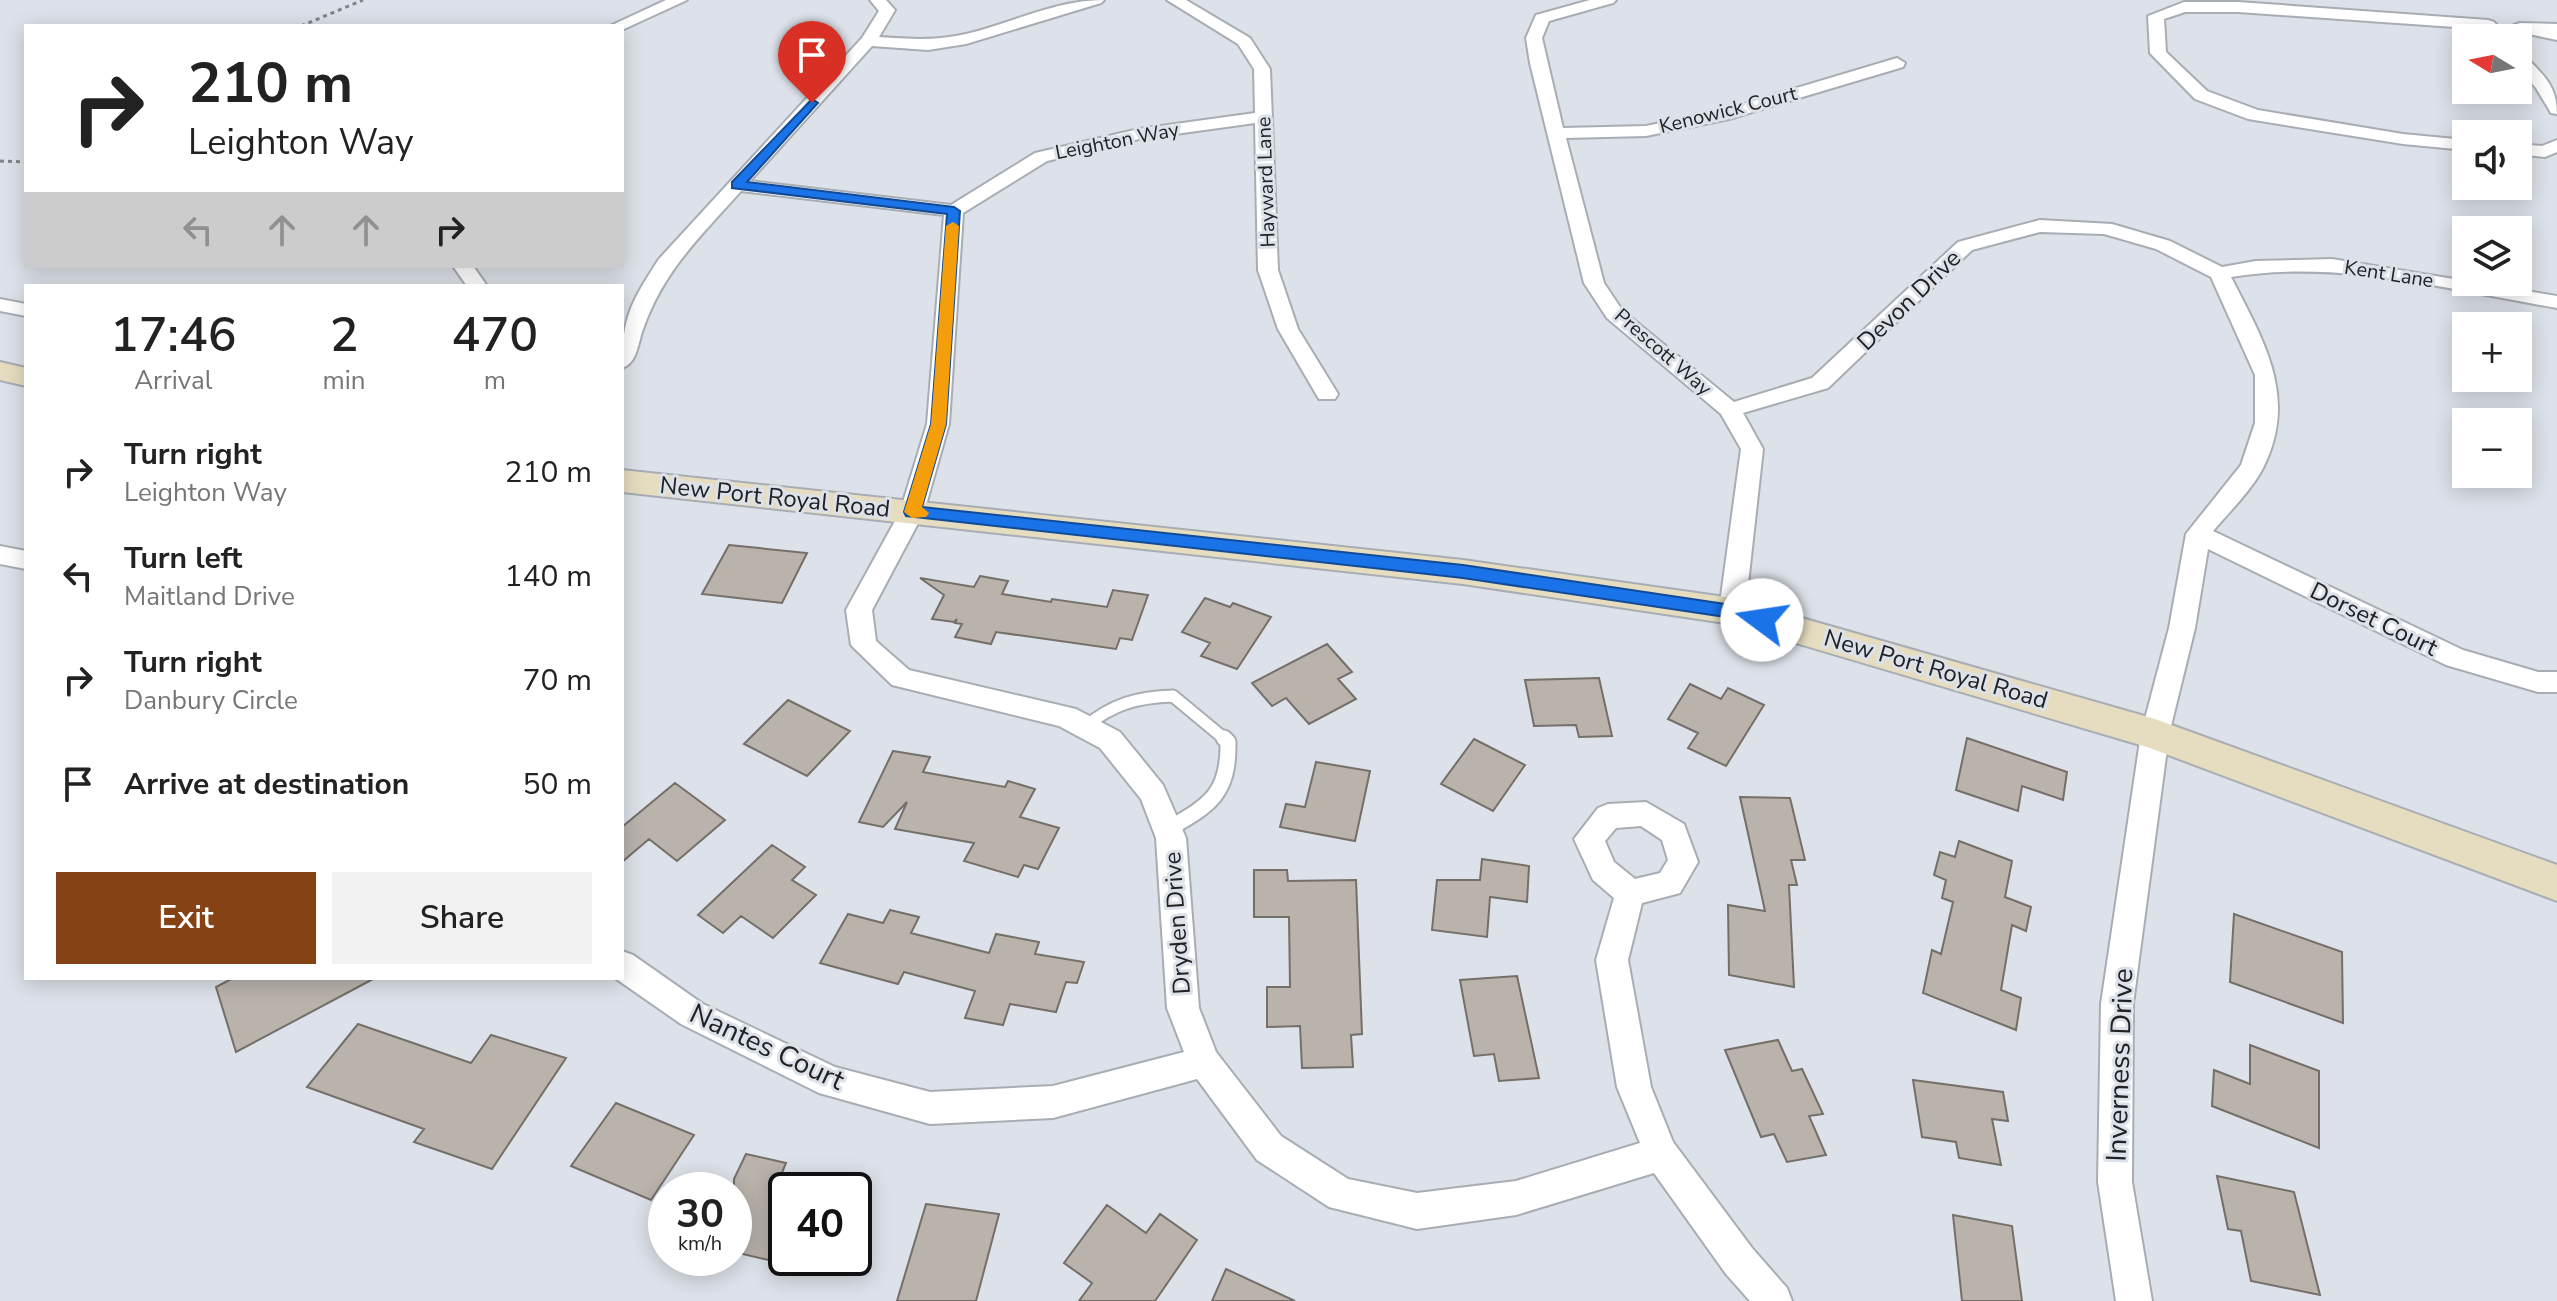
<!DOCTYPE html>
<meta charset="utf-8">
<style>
:root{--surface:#fff;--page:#f2f2f2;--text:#222;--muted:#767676;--accent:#854214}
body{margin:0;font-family:"Nunito Sans",sans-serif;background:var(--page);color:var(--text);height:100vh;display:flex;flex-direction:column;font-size:30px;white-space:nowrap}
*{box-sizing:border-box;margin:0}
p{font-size:26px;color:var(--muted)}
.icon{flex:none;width:44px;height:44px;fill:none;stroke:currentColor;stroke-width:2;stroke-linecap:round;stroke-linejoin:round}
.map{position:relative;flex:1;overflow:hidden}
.panel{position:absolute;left:24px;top:284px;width:600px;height:696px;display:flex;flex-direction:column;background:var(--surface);border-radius:0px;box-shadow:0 4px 20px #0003}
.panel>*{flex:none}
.guide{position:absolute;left:24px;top:24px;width:600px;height:244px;border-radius:0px;box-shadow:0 4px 20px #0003;background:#fff;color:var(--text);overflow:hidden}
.needle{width:52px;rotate:280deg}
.buttons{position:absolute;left:2452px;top:24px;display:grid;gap:16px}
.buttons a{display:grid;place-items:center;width:80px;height:80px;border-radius:0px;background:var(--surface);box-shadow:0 4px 20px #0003;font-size:40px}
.speed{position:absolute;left:648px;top:1172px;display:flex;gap:16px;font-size:40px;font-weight:700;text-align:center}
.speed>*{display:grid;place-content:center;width:104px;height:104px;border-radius:50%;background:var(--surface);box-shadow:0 4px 20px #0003;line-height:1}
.speed small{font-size:20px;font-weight:400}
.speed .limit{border:4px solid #111;border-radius:12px;background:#fff;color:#111}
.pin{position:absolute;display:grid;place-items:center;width:68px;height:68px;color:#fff;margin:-82px -34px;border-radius:50% 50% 50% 0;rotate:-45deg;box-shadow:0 0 8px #0007}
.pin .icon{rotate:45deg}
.me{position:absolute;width:88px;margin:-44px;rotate:284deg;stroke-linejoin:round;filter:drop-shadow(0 0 6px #0008)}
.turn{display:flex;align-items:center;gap:28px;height:168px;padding:0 32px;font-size:36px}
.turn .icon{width:104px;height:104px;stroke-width:2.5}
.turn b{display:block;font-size:56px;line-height:68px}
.lanes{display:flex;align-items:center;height:76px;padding:0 32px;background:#0003;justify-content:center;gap:40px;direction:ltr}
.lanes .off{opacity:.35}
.eta{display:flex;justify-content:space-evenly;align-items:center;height:136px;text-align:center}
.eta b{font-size:48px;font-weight:600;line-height:56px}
.primary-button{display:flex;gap:16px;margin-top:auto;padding:16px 32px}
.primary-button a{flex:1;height:92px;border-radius:0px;background:var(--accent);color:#fff;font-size:32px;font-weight:600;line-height:92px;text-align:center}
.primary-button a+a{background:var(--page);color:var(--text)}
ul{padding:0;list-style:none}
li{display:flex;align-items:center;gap:24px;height:104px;padding:0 32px}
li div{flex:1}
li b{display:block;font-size:30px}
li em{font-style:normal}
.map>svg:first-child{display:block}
.building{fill:#b9b3ac;stroke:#746f69;stroke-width:2}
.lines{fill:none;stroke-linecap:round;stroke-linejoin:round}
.lane-far1-casing{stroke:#a8adb4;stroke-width:15}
.lane-casing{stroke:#a8adb4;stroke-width:19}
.street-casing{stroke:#a8adb4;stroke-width:4}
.secondary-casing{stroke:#a8adb4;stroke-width:4}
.path{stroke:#808388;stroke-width:3;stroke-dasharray:4 4;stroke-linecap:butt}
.lane-far1{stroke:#fff;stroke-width:11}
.lane{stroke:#fff;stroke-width:15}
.street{fill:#fff;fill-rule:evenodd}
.secondary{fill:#e6ddc0;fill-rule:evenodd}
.route{fill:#1a73e8;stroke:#114b97;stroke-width:2}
.slow{fill:#f59e0b}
.labels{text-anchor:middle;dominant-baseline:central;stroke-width:6;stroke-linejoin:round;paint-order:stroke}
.far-street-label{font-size:20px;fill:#202224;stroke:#dde1e9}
.street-label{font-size:24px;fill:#202224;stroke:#dde1e9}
.near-street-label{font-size:28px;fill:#202224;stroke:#dde1e9}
</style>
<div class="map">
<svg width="2557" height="1301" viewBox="0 0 2557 1301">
<rect width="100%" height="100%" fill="#dde1e9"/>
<!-- building -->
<path class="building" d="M729 545 807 553 782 603 702 594Z
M980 576 1008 581 1002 594 1051 602 1052 599 1107 607 1113 590 1148 595 1132 640 1120 638 1116 649 996 632 991 644 955 637 962 624 955 623 957 619 954 622 932 619 944 595 920 578 974 587Z
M1205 598 1230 607 1233 603 1271 617 1237 669 1201 656 1210 643 1182 632Z
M1327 644 1352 672 1338 679 1356 699 1309 724 1286 698 1272 706 1252 683Z
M1599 678 1612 736 1579 737 1576 725 1534 726 1525 680Z
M1690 684 1721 699 1728 688 1764 705 1726 766 1688 748 1698 733 1668 719Z
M788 700 850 731 807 776 744 744Z
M1967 738 2067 772 2063 800 2022 786 2018 811 1956 790Z
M1474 739 1525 765 1493 811 1441 784Z
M893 751 930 757 923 772 1005 787 1008 781 1035 789 1020 817 1059 828 1038 869 1024 865 1018 877 964 861 974 843 895 829 907 802 883 827 859 822Z
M1316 762 1370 771 1355 841 1280 827 1286 804 1305 807Z
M675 783 725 820 677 861 649 839 622 862V827Z
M1740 797 1790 798 1805 860H1791L1797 885H1789L1794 987 1729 975 1728 905 1765 911Z
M1959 841 2012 861 2005 897 2031 907 2026 931 2012 925 2001 990 2021 998 2016 1030 1923 993 1932 950 1941 954 1953 902 1942 898 1946 880 1934 875 1940 852 1955 857Z
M772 845 805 867 792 880 816 895 773 938 741 916 723 933 698 915Z
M1482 859 1529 866 1527 902 1490 897 1487 937 1432 930 1437 880H1480Z
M1254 870H1287L1288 881 1356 880 1362 1034 1351 1035 1353 1067 1302 1068 1300 1026 1267 1027V987H1290L1289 917H1254Z
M890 910 919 917 911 933 989 953 996 934 1039 942 1035 954 1084 962 1077 983 1066 982 1056 1012 1010 1004 1003 1025 965 1018 975 991 904 972 898 984 820 963 848 914 883 923Z
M2234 914 2342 952 2343 1023 2230 982Z
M1517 976 1539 1078 1499 1081 1494 1054 1474 1056 1460 980Z
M233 978H375L236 1052 216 987Z
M358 1024 471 1063 491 1035 566 1058 492 1169 414 1142 424 1129 307 1087Z
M1778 1040 1792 1071 1802 1069 1823 1114 1809 1116 1826 1155 1787 1162 1774 1134 1761 1137 1725 1050Z
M2250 1045 2319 1071V1148L2212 1106 2214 1070 2250 1084Z
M1913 1080 2003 1092 2008 1121 1992 1119 2001 1165 1959 1158 1956 1142 1922 1137Z
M616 1103 694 1135 651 1200 571 1166Z
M746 1154 786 1163 774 1192 786 1194V1264L734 1252V1179Z
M2217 1176 2294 1192 2320 1295 2251 1281 2241 1231 2228 1229Z
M926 1204 999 1214 976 1301H897Z
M1107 1205 1146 1233 1160 1214 1197 1240 1155 1301H1079L1092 1283 1064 1263Z
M1953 1215 2012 1226 2022 1301H1962Z
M1226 1269 1295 1301H1212Z"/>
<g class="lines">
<!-- lane-far1 casing -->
<g class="lane-far1-casing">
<path id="lane-far1" d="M1085 727C1112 704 1138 697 1173 696L1226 740"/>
</g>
<!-- lane casing -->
<g class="lane-casing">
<path id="lane" d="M1168 829C1210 805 1229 794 1228 742L1224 738"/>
</g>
<!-- street casing -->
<g class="street-casing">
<path id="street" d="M666 0H687L624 29 622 26H610Z
M870 0H886L895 10 879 37C909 39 937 41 966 34 1012 23 1056 0 1104 0L1101 3 966 44 928 50 872 46 750 181 951 205 1035 153 1139 129 1255 113 1254 69 1238 44 1167 0H1186L1250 38 1270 69 1278 270 1298 329 1338 394 1335 399H1319L1316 394 1278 329 1258 270 1255 123 1139 139 1047 161 963 213 949 424 924 512 872 610 876 641 909 670 1076 709 1120 732 1163 785 1186 838 1199 1008 1216 1052 1281 1136 1348 1179 1417 1193 1516 1181 1640 1143 1617 1087 1596 960 1614 898 1593 880 1574 839 1598 808 1608 804 1646 802 1684 824 1698 862 1680 893 1642 903 1628 960 1651 1087 1673 1142 1752 1248 1787 1288 1792 1301H1750L1726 1274 1654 1173 1516 1215 1417 1229 1329 1207 1257 1160 1197 1079 1053 1118 930 1124 819 1093 681 1024 615 978H622V951L633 955 703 1004 835 1067 930 1092 1053 1086 1184 1052 1167 1008 1156 838 1141 799 1100 748 1059 726 892 685 851 645 846 610 900 512 927 424 944 215 741 191C700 237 662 272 642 332 638 345 636 364 622 368 622 316 632 301 659 259L862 38 879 11ZM1641 826 1662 840 1668 860 1660 873 1635 879 1614 862 1605 841 1616 828Z
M1590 0H1616L1613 3 1549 21 1542 38 1563 128 1646 126 1726 109 1897 58 1905 63 1903 67 1729 119 1646 136 1566 138 1604 283 1622 310 1734 402 1812 378 1958 242 2040 220 2112 224 2170 241 2222 267 2256 261 2332 259 2557 296V308C2450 290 2339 259 2231 277 2263 340 2299 397 2263 468 2251 491 2229 512 2213 531L2463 650 2538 672H2557V692H2538L2446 665 2208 549 2195 628 2169 734 2133 1004 2132 1182 2152 1301H2116L2098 1182 2101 1004 2141 734 2169 628 2186 534 2241 465 2255 423V375L2211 277 2156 249 2104 234 2040 232 1972 250 1828 388 1743 413 1763 449 1745 611 1741 618 1732 620 1723 618 1719 611 1741 449 1721 414 1607 318 1584 283 1530 63 1526 38 1536 15Z
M2184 2H2238L2488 20 2494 22 2508 38H2491L2483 29 2238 12H2185L2164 19 2166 52 2207 91 2258 110 2403 134 2466 140V150L2403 144 2248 119 2195 99 2150 53 2148 16Z
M2520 23 2557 24V40L2514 31V25Z
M2518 53 2524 55C2543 75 2557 85 2557 114L2551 113 2536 88 2518 68Z
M2557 140V152L2545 157 2518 154V144L2542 146Z
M453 266H473L487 286H467Z
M0 299 26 304V316L0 311Z
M0 546 26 551V569L0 564Z"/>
</g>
<!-- secondary casing -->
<g class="secondary-casing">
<path id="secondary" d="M0 362 26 368V386L0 380Z
M622 470 1463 560 1732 598 2155 719 2557 865V901L2147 747 1732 624 1463 584 622 492Z"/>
</g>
<!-- path -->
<path class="path" d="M301 26 363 0
M0 161 26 162"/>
<!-- lane-far1 -->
<use href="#lane-far1" class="lane-far1"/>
<!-- lane -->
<use href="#lane" class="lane"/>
<!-- street -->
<use href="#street" class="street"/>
<!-- secondary -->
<use href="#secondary" class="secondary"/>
</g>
<!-- route -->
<path class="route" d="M812 99 818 103 816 105 747 182 954 207 960 211 946 424 922 507 1463 565 1732 605 1768 615 1771 620 1762 626 1732 618 1463 578 906 516 904 512 931 424 947 214 732 188V182Z"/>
<!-- slow -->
<path class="slow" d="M953 222 959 226 946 424 922 507 929 513 926 517 912 518 904 512 931 424 946 226Z"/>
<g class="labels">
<!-- far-street labels -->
<g class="far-street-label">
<text transform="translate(1728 110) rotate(-14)">Kenowick Court</text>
<text transform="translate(1117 141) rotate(-11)">Leighton Way</text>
<text transform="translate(1266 182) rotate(-92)">Hayward Lane</text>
<text transform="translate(2389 274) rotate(9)">Kent Lane</text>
<text transform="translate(1663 352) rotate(41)">Prescott Way</text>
</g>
<!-- street labels -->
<g class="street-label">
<text transform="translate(1909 300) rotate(-44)">Devon Drive</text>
<text transform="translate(775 497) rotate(6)">New Port Royal Road</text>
<text transform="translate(2374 619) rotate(26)">Dorset Court</text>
<text transform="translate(1936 669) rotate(16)">New Port Royal Road</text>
<text transform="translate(1177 923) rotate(-94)">Dryden Drive</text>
</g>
<!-- near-street labels -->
<g class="near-street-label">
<text transform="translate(767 1047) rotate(25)">Nantes Court</text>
<text transform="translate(2120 1065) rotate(-88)">Inverness Drive</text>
</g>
</g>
</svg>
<div class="buttons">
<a><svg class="needle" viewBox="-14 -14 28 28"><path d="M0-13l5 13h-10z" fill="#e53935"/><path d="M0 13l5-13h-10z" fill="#767676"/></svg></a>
<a><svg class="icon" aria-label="sound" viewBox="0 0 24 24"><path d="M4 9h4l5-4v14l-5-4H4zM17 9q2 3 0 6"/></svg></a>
<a><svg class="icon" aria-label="layers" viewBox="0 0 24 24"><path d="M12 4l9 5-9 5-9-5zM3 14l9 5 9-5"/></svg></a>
<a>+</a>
<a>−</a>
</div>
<div class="speed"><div>30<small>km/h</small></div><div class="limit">40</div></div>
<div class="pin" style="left:812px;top:103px;background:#d93025"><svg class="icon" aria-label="arrive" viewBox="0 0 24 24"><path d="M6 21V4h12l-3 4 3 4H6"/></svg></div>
<svg class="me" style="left:1762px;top:620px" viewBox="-20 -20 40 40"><circle r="19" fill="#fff"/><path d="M0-13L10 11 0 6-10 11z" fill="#1a73e8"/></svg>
<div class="guide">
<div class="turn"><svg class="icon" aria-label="right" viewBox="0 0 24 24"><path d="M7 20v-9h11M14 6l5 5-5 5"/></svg><div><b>210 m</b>Leighton Way</div></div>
<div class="lanes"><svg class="icon off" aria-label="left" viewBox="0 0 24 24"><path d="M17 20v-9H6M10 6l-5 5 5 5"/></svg><svg class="icon off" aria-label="ahead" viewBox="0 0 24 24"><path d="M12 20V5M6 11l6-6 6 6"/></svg><svg class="icon off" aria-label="ahead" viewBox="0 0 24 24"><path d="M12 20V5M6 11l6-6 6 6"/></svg><svg class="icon" aria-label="right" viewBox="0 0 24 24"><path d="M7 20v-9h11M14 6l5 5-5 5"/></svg></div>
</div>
<section class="panel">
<div class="eta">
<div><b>17:46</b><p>Arrival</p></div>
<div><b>2</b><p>min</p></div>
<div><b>470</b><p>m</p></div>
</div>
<ul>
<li><svg class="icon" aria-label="right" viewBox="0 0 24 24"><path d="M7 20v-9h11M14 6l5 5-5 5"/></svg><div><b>Turn right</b><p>Leighton Way</p></div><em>210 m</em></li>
<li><svg class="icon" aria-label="left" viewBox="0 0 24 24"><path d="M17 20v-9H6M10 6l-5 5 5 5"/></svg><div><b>Turn left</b><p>Maitland Drive</p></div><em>140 m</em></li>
<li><svg class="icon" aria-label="right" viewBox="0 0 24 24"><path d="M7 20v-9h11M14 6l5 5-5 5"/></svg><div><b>Turn right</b><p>Danbury Circle</p></div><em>70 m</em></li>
<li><svg class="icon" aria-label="arrive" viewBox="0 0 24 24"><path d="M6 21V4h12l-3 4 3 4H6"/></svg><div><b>Arrive at destination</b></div><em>50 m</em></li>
</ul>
<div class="primary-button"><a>Exit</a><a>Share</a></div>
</section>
</div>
